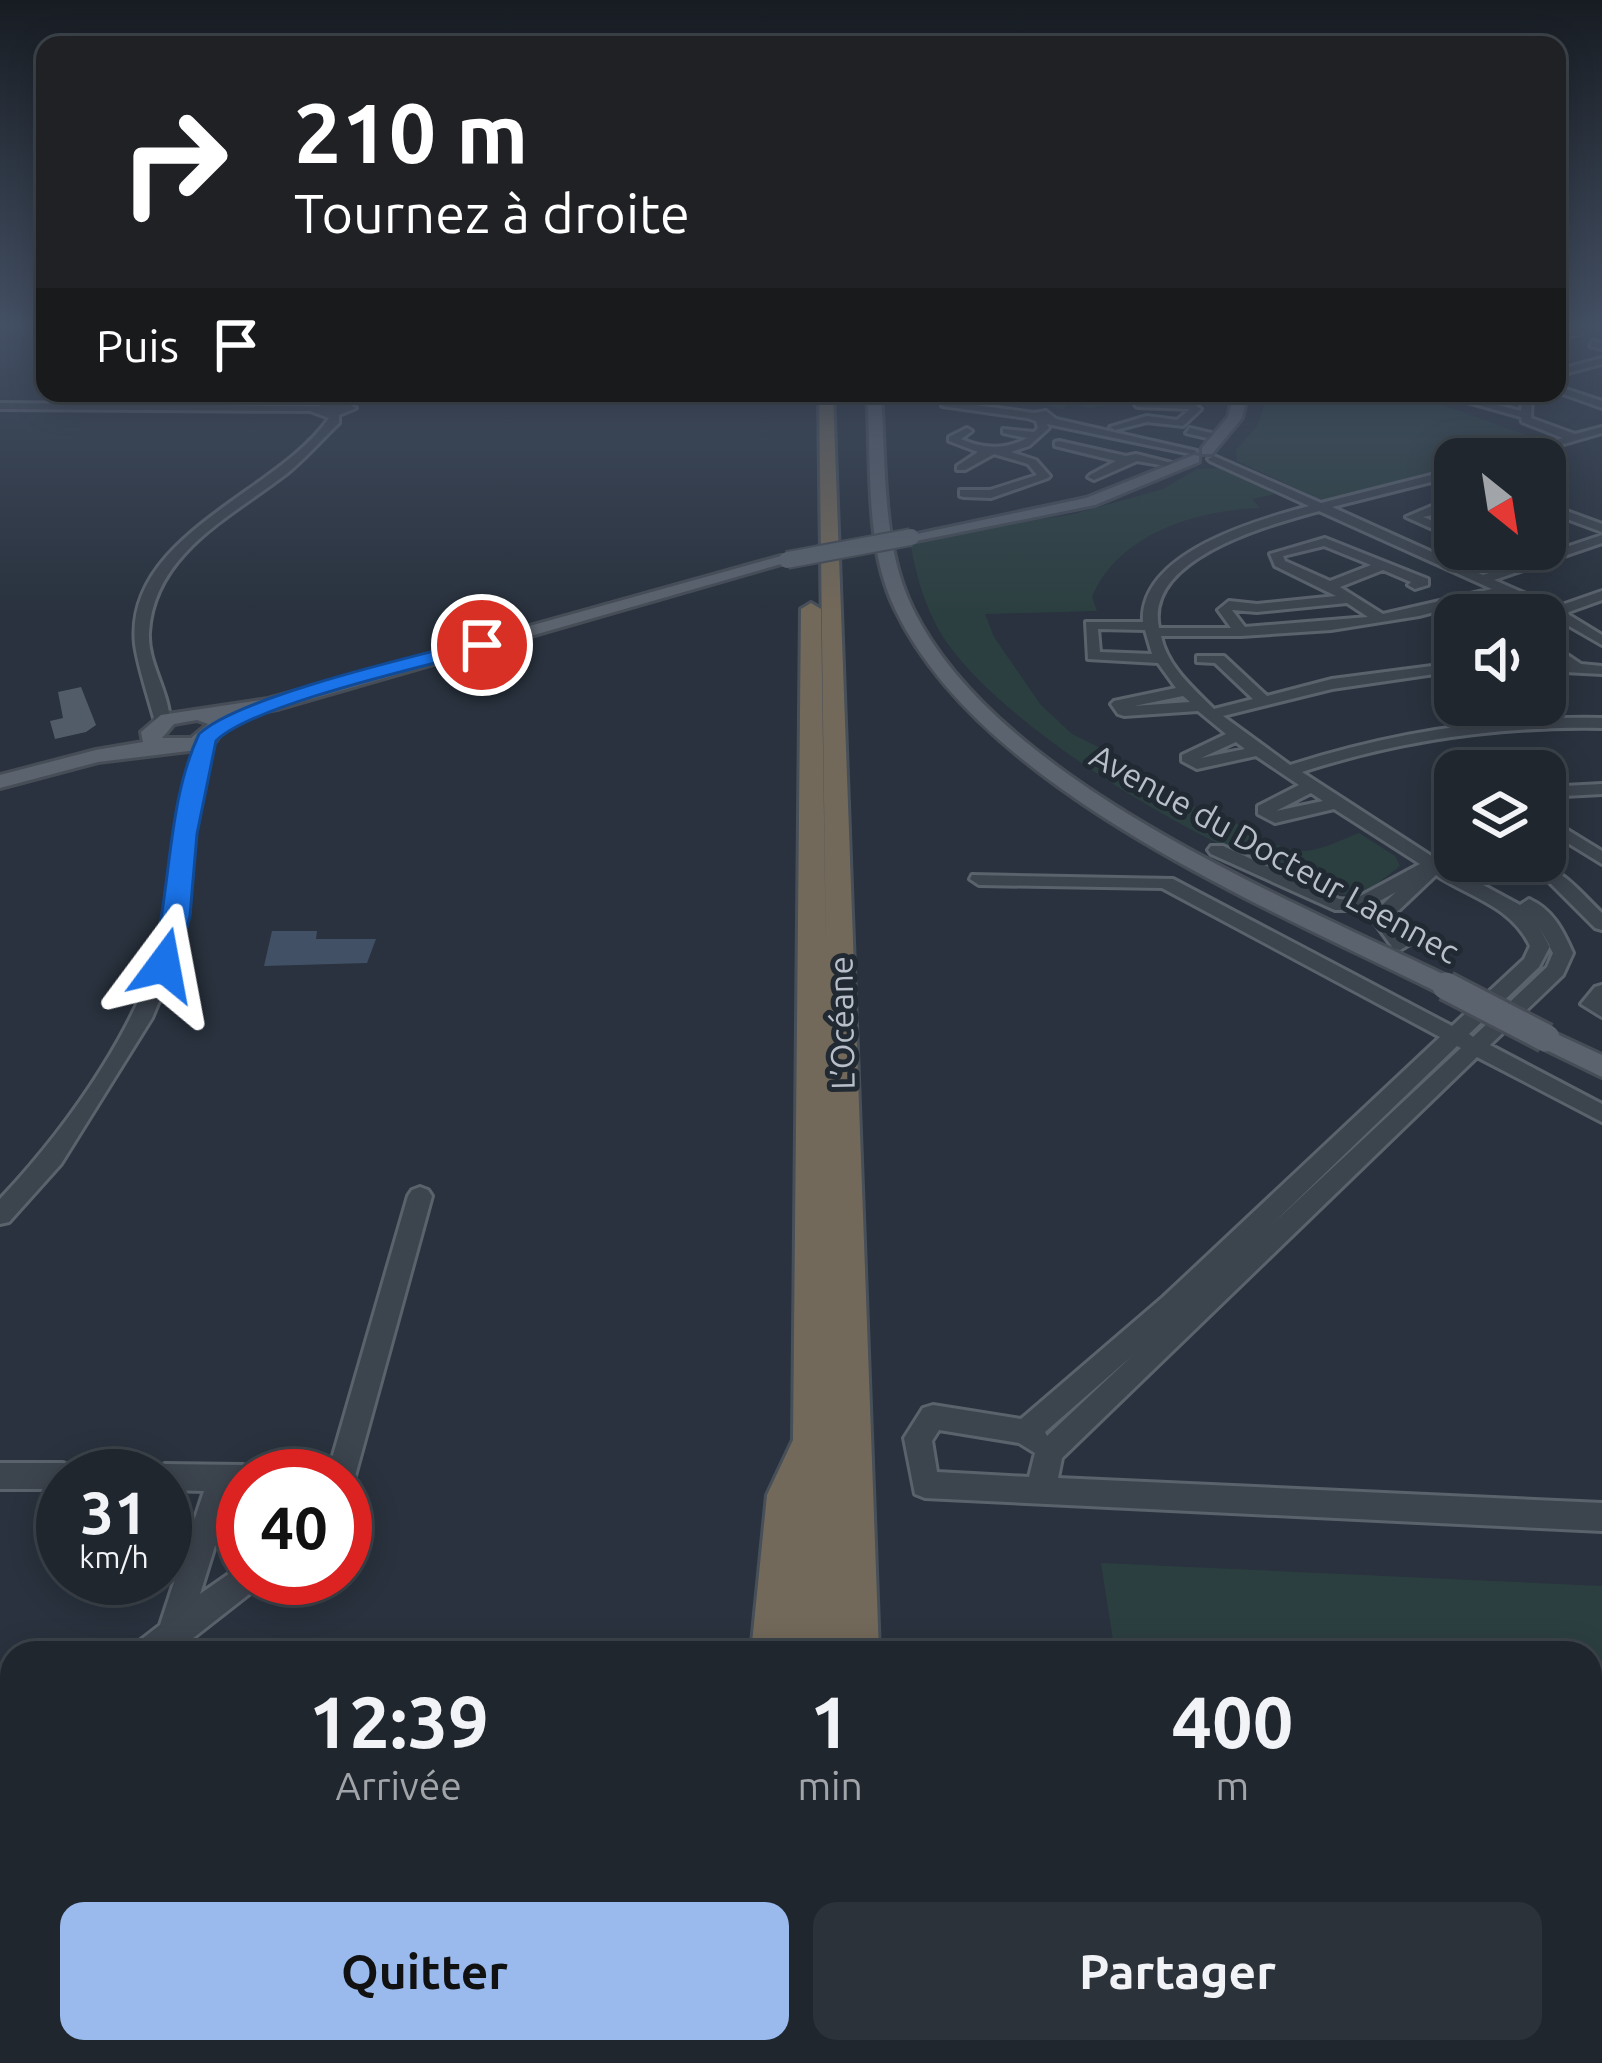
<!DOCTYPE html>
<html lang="fr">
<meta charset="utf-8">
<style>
:root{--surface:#1f262e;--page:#2c323a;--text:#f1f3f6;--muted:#a1a5aa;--line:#3c434a;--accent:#9abaed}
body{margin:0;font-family:Ubuntu,sans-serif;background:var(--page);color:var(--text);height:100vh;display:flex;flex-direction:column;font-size:45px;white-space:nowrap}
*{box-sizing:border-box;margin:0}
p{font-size:39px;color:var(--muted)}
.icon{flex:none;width:66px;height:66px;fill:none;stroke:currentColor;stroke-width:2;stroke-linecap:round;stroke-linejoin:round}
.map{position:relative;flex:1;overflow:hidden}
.panel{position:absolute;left:0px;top:1641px;width:1602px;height:423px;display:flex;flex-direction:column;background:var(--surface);border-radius:36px 36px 0 0;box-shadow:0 6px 30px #0003,0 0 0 3px var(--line)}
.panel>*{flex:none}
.guide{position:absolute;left:36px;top:36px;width:1530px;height:366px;border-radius:24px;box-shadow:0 6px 30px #0003,0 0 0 3px var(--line);background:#202124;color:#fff;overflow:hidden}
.needle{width:78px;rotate:150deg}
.buttons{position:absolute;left:1434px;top:438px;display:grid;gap:24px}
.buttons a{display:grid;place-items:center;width:132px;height:132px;border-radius:24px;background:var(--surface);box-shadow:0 6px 30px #0003,0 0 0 3px var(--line);font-size:60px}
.speed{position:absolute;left:36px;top:1449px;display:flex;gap:24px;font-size:60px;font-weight:700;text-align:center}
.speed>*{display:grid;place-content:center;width:156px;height:156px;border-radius:50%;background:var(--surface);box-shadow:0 6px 30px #0003,0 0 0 3px var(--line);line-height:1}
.speed small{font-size:30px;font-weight:400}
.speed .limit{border:18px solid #d22;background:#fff;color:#111}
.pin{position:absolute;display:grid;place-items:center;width:102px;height:102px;color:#fff;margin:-51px;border:6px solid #fff;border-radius:50%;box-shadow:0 3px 12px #0007}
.me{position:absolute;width:132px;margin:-66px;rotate:13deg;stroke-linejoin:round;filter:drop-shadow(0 0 9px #0008)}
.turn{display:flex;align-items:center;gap:42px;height:252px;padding:0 60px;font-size:54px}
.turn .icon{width:156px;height:156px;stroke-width:2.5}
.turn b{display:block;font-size:84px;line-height:102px}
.then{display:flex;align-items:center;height:114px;padding:0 60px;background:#0003;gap:24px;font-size:45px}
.eta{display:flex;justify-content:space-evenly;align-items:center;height:204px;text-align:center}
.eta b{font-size:72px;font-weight:700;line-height:84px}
.primary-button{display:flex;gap:24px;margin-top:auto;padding:24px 60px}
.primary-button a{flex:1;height:138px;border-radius:24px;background:var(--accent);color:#111;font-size:48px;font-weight:700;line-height:138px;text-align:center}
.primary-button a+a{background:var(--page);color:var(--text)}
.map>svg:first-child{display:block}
.green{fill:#2c3f40}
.water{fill:#415065}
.building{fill:#525b68}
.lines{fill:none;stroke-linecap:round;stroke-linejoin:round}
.minor-casing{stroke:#5a626c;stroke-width:6}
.major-casing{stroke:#464d57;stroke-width:6}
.highway-casing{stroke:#474f59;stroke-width:6}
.minor{fill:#3c444e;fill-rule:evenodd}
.major{fill:#5b636e;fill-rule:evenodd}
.highway{fill:#73695a;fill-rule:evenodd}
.major-bridge-far1-casing{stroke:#464d57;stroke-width:20;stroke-linecap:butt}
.major-bridge-casing{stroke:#464d57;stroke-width:33;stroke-linecap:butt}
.major-bridge-far1{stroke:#5b636e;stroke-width:16}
.major-bridge{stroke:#5b636e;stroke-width:27}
.route{fill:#1a73e8;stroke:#114b97;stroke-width:3}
.labels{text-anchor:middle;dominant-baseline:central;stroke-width:10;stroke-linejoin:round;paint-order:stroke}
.street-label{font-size:33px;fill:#b9bfc9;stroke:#212933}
</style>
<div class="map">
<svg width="1602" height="2063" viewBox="0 0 1602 2063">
<rect width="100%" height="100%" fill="#29323e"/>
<!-- green -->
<path class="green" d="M1016 393H1231L1232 399 1136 397 1090 408 1070 404 1062 409 1015 398Z
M1319 393H1410L1540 440 1475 459H1455V465L1331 500 1319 499 1237 461 1236 450 1257 426 1264 406Z
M1220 468 1275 494 1252 499 1260 508C1197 510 1118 534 1092 597L1097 611 985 614 994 637 1040 704 1072 734 1106 751 1208 816C1243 817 1271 853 1305 851 1322 850 1343 839 1359 833L1395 856 1400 866 1359 898C1243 873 1017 741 948 644 926 613 916 577 910 540L1074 514 1163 489 1197 469Z
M1101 1563 1602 1586V1920L1590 1919V1653H1115Z"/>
<!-- water -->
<path class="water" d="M272 931H317L316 939H376L367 963 264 966Z"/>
<!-- building -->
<path class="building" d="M81 687 96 725 86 732 55 739 50 721 63 718 58 692Z"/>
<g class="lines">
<!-- minor casing -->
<g class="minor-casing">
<path id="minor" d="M1578 329 1581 334 1557 339V333Z
M1593 341 1602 343V349L1590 346Z
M1602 358V364L1557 376V370Z
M1557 386 1602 401V408L1557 392Z
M1312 393 1307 396 1241 397 1236 394Z
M1517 393 1532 396 1531 418 1575 434 1602 427V433L1512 459H1494L1563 438 1522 422 1521 417 1453 398 1458 395 1521 411 1522 397Z
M341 400 356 408 339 415V423C321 440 304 460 285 475 230 517 154 554 149 632 147 663 169 690 170 722L162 727 156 725C150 702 138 667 135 644 124 535 279 492 329 418L310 411 0 409V403L318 406Z
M946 401 1034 413 1046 411 1056 419 1197 451 1191 454 1047 424 1049 428 1029 446 1011 452 1036 460 1050 476 1048 478 991 498 964 497 960 496V490H990L1037 475 1028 464 994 454 965 470H957V466L978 452 949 441V437L967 428 972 431 961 439C984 449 1005 450 1027 438L1003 433V429L1034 432 1038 428 1036 421 1027 418 942 406Z
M1190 401 1201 409 1183 426 1147 422 1115 430 1110 427 1147 416 1177 420 1190 409 1137 407 1133 402Z
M1190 428 1211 433 1212 435 1207 438 1186 433Z
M1059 441 1126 456 1136 454 1172 463 1166 466 1137 461 1094 480 1088 477 1090 475 1116 461 1055 446V442Z
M1214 456 1321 503 1455 469V476L1332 507 1483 575 1602 535V543L1494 580 1556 607 1602 591V600L1566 613 1602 635V645L1550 615 1503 594 1419 616 1331 630 1241 636H1161C1167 666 1193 688 1214 709L1253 699 1215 663 1197 662V656H1224L1267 696 1332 679 1455 663V671L1332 689 1223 716 1290 765C1393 732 1495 716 1602 718V728C1498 726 1400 740 1302 772L1433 857 1455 842V857L1446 865 1520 905 1529 899C1553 910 1563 930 1573 953L1563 975 1490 1045 1602 1104V1122L1477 1057 1062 1458 1058 1478 1602 1503V1531L925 1498 915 1494 904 1438 923 1408 933 1405 1021 1419 1163 1297 1440 1037 1162 888 979 885 970 879 972 875 1173 879 1452 1026 1524 959 1530 946C1511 906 1471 898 1436 875L1397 912 1395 923 1410 944 1400 950 1393 948 1375 923 1381 906 1396 892 1363 910H1335L1211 854 1208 850 1211 846H1223L1339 899 1353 900 1420 864 1334 809 1275 823 1258 814V806L1299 785 1256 756 1197 769 1182 761V755L1226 734 1198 711 1124 716 1118 714 1111 704 1114 701 1176 688 1158 663 1088 659 1086 622H1143C1139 553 1257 520 1309 506L1210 461 1208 459ZM1319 511 1492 589 1383 614 1340 587 1383 570 1411 582 1408 585 1415 589 1428 585V579L1325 538 1270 554 1275 566 1336 596 1257 604 1229 601 1218 610 1231 628H1159C1144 558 1269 525 1319 511ZM1324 546 1371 565 1330 581 1285 561 1283 556ZM1347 603 1368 617 1245 627 1232 610 1257 612ZM1098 629 1145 630 1152 654 1100 652ZM1183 696 1190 702 1134 706ZM1236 742 1245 749 1201 758ZM1311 793 1323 801 1276 811ZM1538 925 1553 953 1547 967 1473 1037 1469 1034 1539 967 1550 946ZM1457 1046 1461 1048 1266 1230ZM1133 1355 1047 1436 1045 1432ZM939 1430 1019 1443 1035 1453 1029 1477 937 1472 932 1441Z
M1455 502V510L1423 517 1455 530V539L1406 517 1439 503Z
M1545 503 1602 524V532L1545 511Z
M1545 640 1581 664 1602 666V674L1545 671V663H1561L1545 651Z
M206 734 214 739 194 834 188 916 174 965 152 1018 61 1164 9 1222 0 1224V1199C69 1126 145 1019 167 919 174 893 172 864 176 837 180 804 191 771 198 739Z
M1602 784V794L1545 797V787Z
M1545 816 1602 851V864L1545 829Z
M1515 861C1558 861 1573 885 1602 913V930L1595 928 1548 881Z
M1602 985V1017L1581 1004 1595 987Z
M420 1187 428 1190 432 1196 355 1476 351 1485 345 1488V1476H327L408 1196 412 1190Z
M0 1463H63L73 1467 77 1476H63V1489H0Z
M165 1464 243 1465 253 1469 256 1476H243V1491H232L200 1594 243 1564V1578H261L257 1588 174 1653H133L138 1642 160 1625 204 1491 165 1490V1476H151L155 1468Z
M12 1741V1807L0 1802V1746Z"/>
</g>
<!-- major casing -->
<g class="major-casing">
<path id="major" d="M867 393H881C886 462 881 545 913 609 999 783 1287 898 1455 980L1459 986 1455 992H1437C1265 906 981 790 895 609 864 545 872 462 867 393Z
M1234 393H1248L1242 418 1212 454H1202V448L1228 417Z
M1194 455 1199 456V462L1095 505 911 542 903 537 1086 498Z
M781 556 795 560 277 709 225 719 228 724 214 743 197 750 98 762 0 788V775L96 750 143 742 141 732 161 715 268 699ZM197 720 208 724 191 738H162L174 724Z
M1546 1029 1602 1055V1077L1536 1045 1532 1038Z"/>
</g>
<!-- highway casing -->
<g class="highway-casing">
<path id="highway" d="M819 393H833L879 1653H751L767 1495 793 1440 801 609 811 603 821 609 826 959Z
M544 2052H603L599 2063H540Z
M787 2052H894V2063H787Z"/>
</g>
<!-- minor -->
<use href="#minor" class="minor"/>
<!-- major -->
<use href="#major" class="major"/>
<!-- highway -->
<use href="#highway" class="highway"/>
<!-- major-bridge-far1 casing -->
<g class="major-bridge-far1-casing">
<path id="major-bridge-far1" d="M787 560 911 537"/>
</g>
<!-- major-bridge casing -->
<g class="major-bridge-casing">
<path id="major-bridge" d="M1446 986 1546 1038"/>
</g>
<!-- major-bridge-far1 -->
<use href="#major-bridge-far1" class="major-bridge-far1"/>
<!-- major-bridge -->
<use href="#major-bridge" class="major-bridge"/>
</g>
<!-- sky -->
<linearGradient id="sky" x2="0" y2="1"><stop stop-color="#171c22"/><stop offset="0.53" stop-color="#434f63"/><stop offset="1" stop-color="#434f63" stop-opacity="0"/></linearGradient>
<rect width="1602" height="613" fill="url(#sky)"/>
<!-- route -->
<path class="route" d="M482 639 489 641V649C431 665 253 704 216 741L197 834 190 916 177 965 164 974 155 971 151 965C172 891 166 804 199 734 239 696 420 655 482 639Z"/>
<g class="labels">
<!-- street labels -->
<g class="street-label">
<text transform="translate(1275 853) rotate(29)">Avenue du Docteur Laennec</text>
<text transform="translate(841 1023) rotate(-91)">L’Océane</text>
</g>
</g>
</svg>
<div class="buttons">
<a><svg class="needle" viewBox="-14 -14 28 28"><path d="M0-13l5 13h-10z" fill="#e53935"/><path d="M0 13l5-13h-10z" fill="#a1a5aa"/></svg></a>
<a><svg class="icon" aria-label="sound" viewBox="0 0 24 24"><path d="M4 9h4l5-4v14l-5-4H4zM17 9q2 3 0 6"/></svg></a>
<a><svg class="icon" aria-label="layers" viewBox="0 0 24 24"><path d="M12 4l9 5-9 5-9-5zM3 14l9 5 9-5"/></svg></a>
</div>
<div class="speed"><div>31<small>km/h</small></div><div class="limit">40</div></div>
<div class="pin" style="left:482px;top:645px;background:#d93025"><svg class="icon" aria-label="arrive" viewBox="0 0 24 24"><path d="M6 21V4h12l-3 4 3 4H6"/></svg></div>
<svg class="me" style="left:164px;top:965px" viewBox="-20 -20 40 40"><path d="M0-17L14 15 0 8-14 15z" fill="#1a73e8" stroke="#fff" stroke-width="4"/></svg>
<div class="guide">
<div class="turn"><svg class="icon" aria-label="right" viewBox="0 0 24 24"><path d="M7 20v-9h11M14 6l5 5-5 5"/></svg><div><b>210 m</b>Tournez à droite</div></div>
<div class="then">Puis<svg class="icon" aria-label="arrive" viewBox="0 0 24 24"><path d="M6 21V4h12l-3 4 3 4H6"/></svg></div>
</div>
<section class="panel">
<div class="eta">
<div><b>12:39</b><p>Arrivée</p></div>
<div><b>1</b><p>min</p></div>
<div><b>400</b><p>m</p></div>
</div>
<div class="primary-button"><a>Quitter</a><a>Partager</a></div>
</section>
</div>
